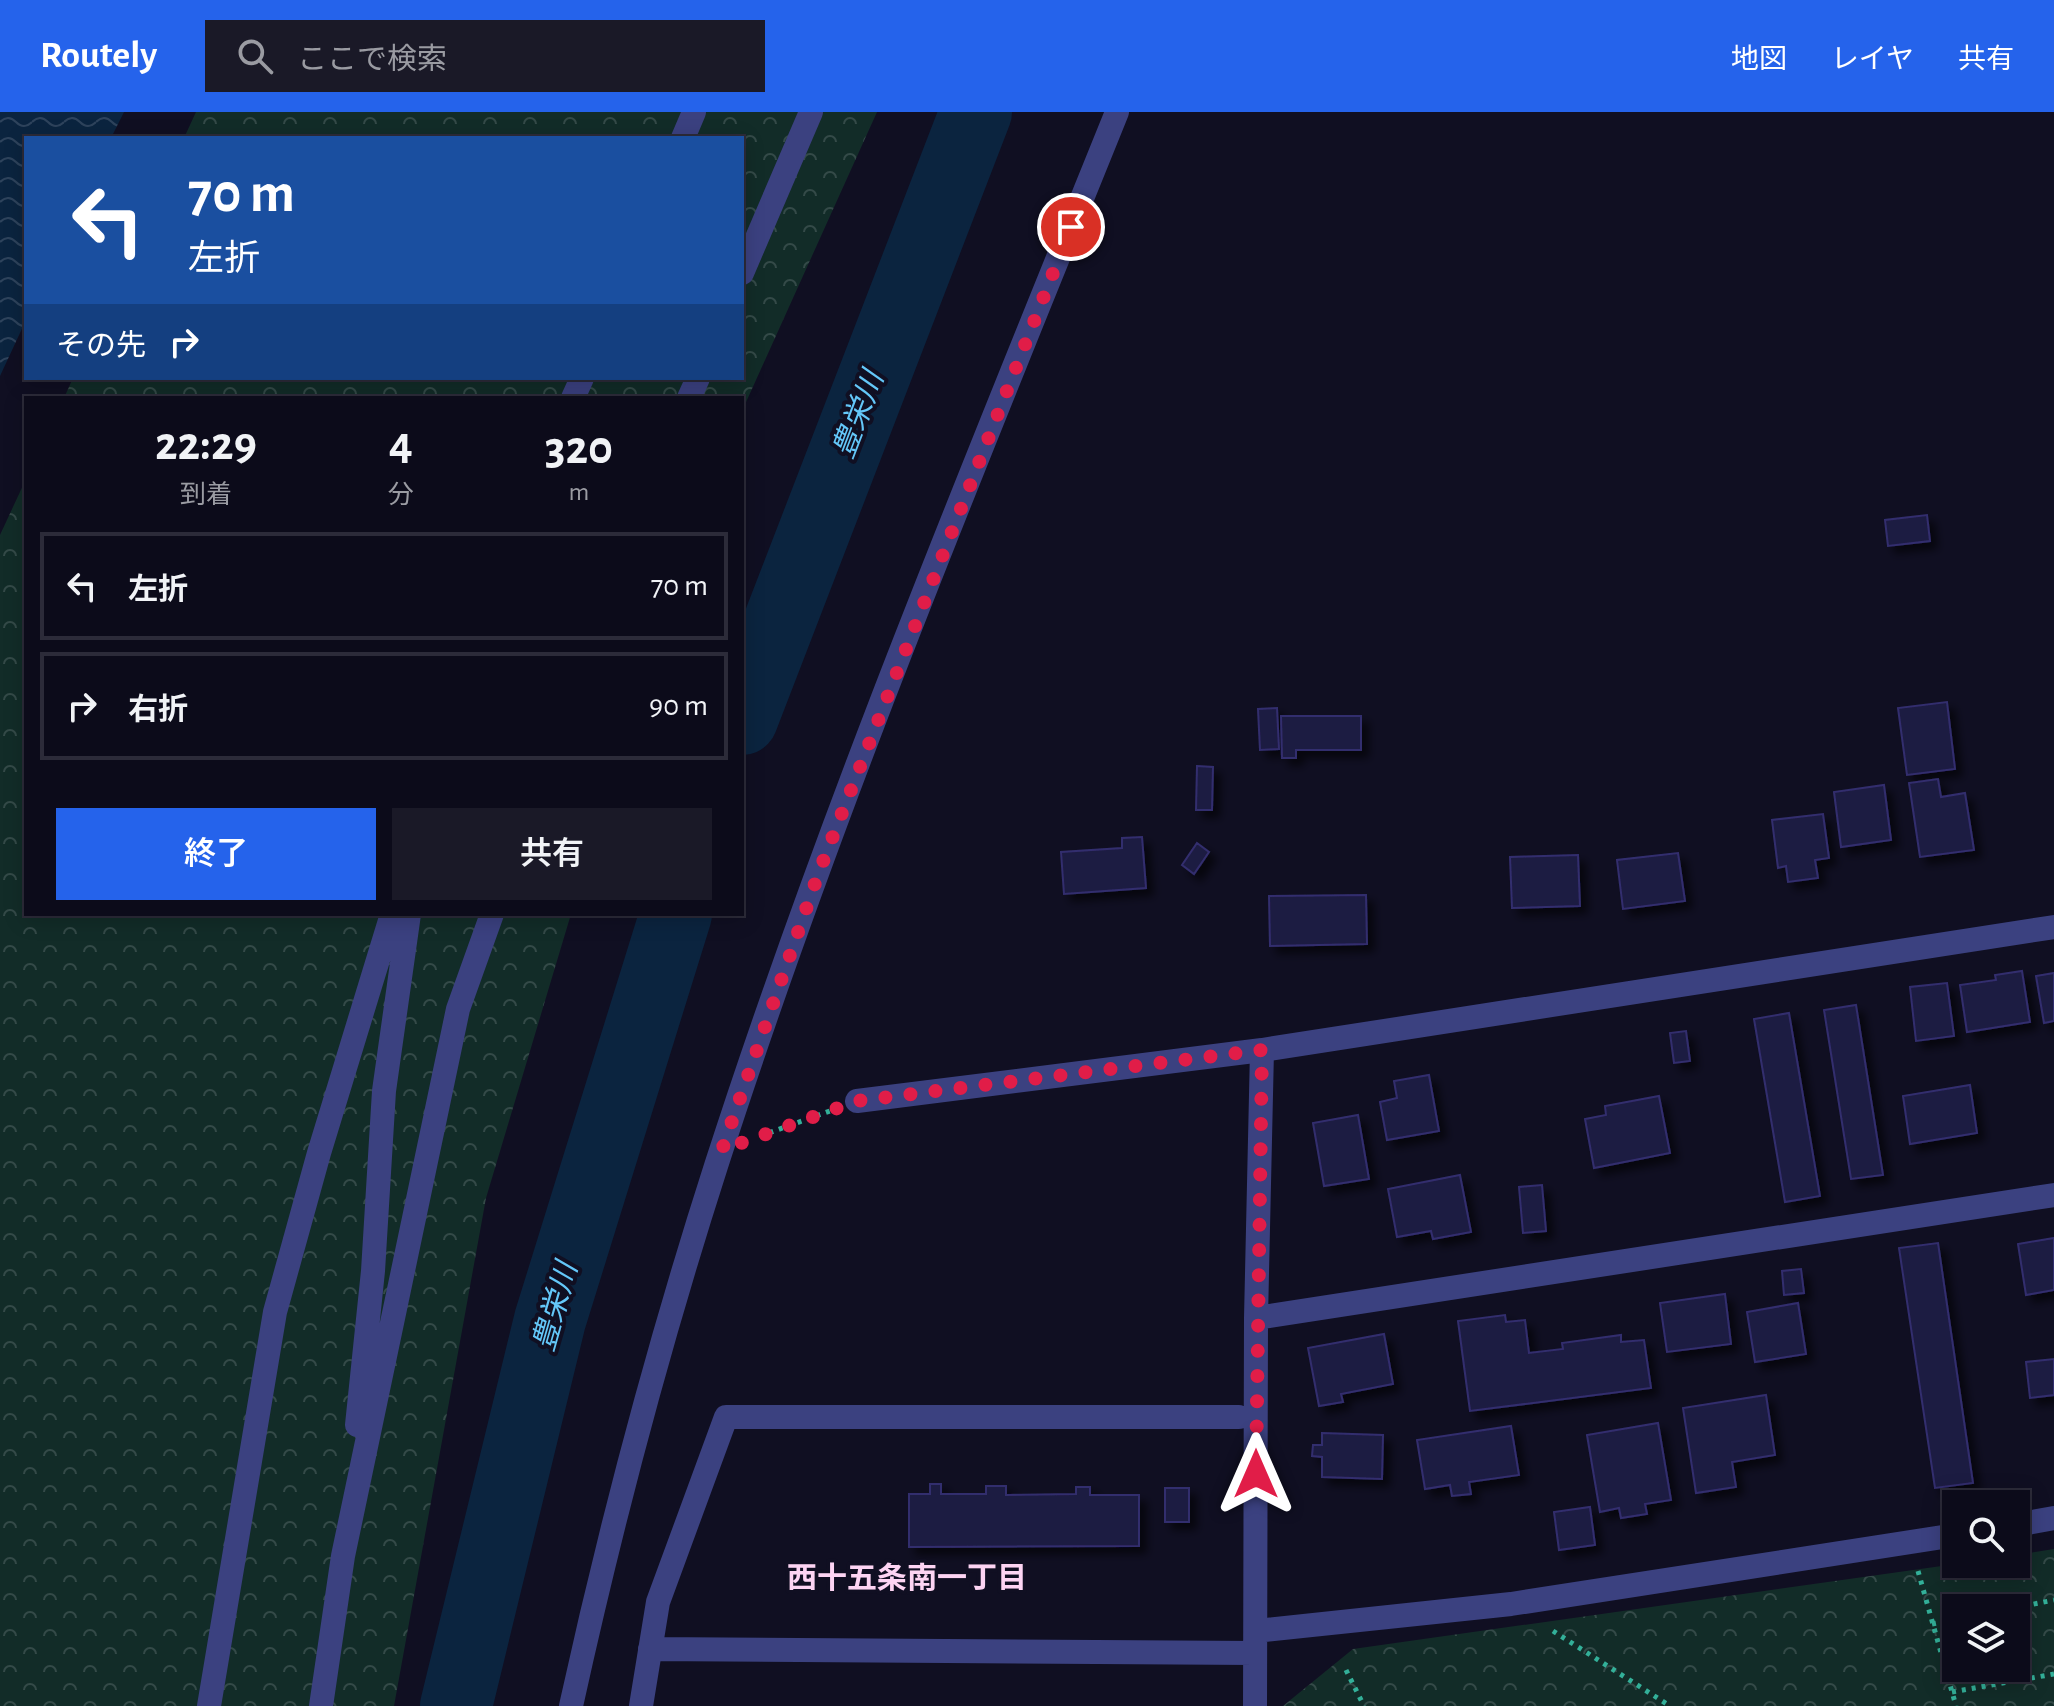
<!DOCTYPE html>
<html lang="ja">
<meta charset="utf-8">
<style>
:root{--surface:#0c0b1a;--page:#1a1927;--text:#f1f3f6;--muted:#9a9ba2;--line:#2c2b39;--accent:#2563eb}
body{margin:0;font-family:"Alegreya Sans","Noto Sans JP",sans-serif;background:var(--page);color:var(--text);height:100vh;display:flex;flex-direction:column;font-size:30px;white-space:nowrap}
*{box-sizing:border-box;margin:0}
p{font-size:26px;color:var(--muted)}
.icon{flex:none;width:44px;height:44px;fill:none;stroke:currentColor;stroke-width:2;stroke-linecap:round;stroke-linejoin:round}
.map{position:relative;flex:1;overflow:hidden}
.sheet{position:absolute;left:24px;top:284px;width:720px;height:520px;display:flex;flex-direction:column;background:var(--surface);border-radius:0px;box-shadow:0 4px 20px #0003,0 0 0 2px var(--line)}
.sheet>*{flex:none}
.guide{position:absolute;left:24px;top:24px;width:720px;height:244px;border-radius:0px;box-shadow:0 4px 20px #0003,0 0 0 2px var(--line);background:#1a4fa0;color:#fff;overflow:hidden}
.fabs{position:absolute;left:1942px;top:1378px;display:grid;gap:16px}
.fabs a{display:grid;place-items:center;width:88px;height:88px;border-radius:0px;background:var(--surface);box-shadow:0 4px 20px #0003,0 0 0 2px var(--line);font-size:40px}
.pin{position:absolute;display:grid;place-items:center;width:68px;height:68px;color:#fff;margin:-34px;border:4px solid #fff;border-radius:50%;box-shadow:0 2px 8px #0007}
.me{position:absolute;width:88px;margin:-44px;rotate:0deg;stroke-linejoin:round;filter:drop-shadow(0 0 6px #0008)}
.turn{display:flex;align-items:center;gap:28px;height:168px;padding:0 32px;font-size:36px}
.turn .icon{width:104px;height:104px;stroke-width:2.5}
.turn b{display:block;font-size:56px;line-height:68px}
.then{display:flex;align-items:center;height:76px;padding:0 32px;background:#0003;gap:16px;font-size:30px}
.eta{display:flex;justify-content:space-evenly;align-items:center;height:136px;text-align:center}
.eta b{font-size:48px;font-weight:600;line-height:56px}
.cta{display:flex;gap:16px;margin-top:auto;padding:16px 32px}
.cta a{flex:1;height:92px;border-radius:0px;background:var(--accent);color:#fff;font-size:32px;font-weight:600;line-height:92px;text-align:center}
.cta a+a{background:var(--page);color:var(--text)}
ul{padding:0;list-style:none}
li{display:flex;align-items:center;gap:24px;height:108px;margin:0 16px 12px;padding:0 16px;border:4px solid var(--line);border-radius:0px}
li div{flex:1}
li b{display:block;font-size:30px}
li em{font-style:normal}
header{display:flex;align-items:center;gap:48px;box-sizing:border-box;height:112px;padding:0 40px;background:var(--accent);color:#fff}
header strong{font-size:38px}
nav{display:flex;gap:44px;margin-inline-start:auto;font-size:28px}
.search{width:560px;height:72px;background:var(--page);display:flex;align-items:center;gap:20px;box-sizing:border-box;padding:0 28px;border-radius:0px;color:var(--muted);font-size:30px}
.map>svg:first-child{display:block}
.park{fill:url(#park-crowns);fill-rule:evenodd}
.water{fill:url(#water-waves)}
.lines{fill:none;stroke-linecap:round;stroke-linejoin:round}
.river{stroke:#0b243f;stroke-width:72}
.building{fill:#1e1b43;stroke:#332e6e;stroke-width:2;filter:url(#shadow)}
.path{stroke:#33b099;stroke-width:5;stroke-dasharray:4 6;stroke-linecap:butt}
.minor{stroke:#3b4180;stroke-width:24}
.route{stroke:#e11d48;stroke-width:14;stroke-dasharray:0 25.2}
.labels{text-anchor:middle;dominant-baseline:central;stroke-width:8;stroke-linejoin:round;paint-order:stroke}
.water-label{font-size:30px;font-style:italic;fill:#64c7f9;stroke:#100f22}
.neighbourhood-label{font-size:30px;font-weight:bold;fill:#fdd4f3;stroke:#100f22}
</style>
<header>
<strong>Routely</strong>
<div class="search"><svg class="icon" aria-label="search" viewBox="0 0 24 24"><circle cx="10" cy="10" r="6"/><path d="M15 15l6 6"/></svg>ここで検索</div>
<nav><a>地図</a><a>レイヤ</a><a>共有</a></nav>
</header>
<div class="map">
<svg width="2054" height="1594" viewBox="0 0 2054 1594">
<defs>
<pattern id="park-crowns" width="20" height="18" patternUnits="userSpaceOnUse" patternTransform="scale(2)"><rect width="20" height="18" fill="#122c28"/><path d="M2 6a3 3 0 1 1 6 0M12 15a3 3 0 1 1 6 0" fill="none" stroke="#344a48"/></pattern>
<pattern id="water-waves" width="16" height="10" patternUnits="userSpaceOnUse" patternTransform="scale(2)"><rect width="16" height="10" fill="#0b243f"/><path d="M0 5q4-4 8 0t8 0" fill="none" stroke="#2e435c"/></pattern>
<filter id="shadow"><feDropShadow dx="7" dy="7" stdDeviation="4" flood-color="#0009"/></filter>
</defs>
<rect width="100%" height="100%" fill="#100f22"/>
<!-- park -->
<path class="park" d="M196 0H877L742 299V286H64L73 266H742V26H184Z
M26 367V802H571L486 1086 394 1594H0V423Z
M2054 1437V1594H1283L1353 1537 1956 1452H2016V1443ZM1956 1496H2016V1556H1956Z"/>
<!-- water -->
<path class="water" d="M0 0H124L111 26H26V208L0 264Z"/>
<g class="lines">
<!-- river -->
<path class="river" d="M742 607 976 0
M456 1594 550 1208 676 802"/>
</g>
<!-- building -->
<path class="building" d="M1927 403 1930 429 1888 434 1885 408Z
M1947 590 1955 657 1907 663 1898 596Z
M1277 596 1279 637 1260 638 1258 597Z
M1281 604H1361V638H1296V646H1282Z
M1197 654 1213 655 1212 698H1196Z
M1938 667 1941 685 1965 681 1974 738 1920 745 1909 671Z
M1884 673 1891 728 1841 735 1834 680Z
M1823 702 1829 746 1815 748 1818 766 1788 770 1786 754 1778 756 1772 708Z
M1142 725 1146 776 1064 782 1061 740 1122 736V726Z
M1197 731 1209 740 1194 762 1182 753Z
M1678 741 1685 789 1623 797 1617 748Z
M1578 743 1580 794 1512 796 1510 745Z
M1366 783 1367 832 1270 834 1269 784Z
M2022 859 2030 910 1967 920 1960 873 1996 868 1995 863Z
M2054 861V909L2044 911 2036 864Z
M1947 871 1954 924 1916 929 1910 875Z
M1856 893 1883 1063 1851 1067 1824 898Z
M1789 901 1820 1084 1785 1090 1754 907Z
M1686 919 1690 949 1674 951 1670 921Z
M1429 963 1439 1019 1387 1028 1380 990 1397 986 1394 969Z
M1970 973 1977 1021 1910 1032 1903 984Z
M1659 984 1670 1041 1594 1056 1585 1007 1606 1003 1605 994Z
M1358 1003 1369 1067 1324 1074 1313 1011Z
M1460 1063 1471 1120 1433 1127 1431 1119 1397 1125 1388 1077Z
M1542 1073 1546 1119 1523 1121 1519 1075Z
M2054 1126V1178L2026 1183 2018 1132Z
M1938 1131 1973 1371 1935 1376 1899 1136Z
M1801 1157 1804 1181 1784 1183 1782 1159Z
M1725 1182 1731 1232 1667 1240 1660 1191Z
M1798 1191 1806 1242 1755 1250 1747 1200Z
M1505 1203 1506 1210 1525 1208 1529 1241 1563 1237 1562 1231 1621 1223V1230L1644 1228 1651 1276 1470 1299 1458 1209Z
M1384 1222 1393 1272 1341 1282 1343 1290 1319 1294 1308 1236Z
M2054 1247V1283L2030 1286 2026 1250Z
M1766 1283 1775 1343 1732 1350 1736 1375 1696 1381 1683 1296Z
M1658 1311 1671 1388 1645 1392 1647 1402 1621 1406 1619 1396 1600 1400 1587 1323Z
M1511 1314 1519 1363 1469 1370 1471 1382 1452 1384 1450 1373 1425 1377 1417 1328Z
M1322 1321 1383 1323 1382 1367 1322 1365V1345L1312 1344 1313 1333H1322Z
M930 1372H941V1382H986V1374H1006V1383L1076 1382V1375H1090V1383H1139V1434L909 1435V1382H930Z
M1165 1376H1189V1410H1165Z
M1590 1395 1595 1433 1559 1438 1554 1400Z"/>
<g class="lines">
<!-- path -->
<path class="path" d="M760 1024 830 999
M1918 1459 1956 1594
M2014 1496 2054 1488
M1932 1512 1956 1507
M1553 1519 1670 1594
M1346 1558 1364 1594
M1952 1580 2054 1562"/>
<!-- minor -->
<path class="minor" d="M683 26 694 0
M742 161 811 0
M573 286 582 266
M689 286 698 266
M857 989 1262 938 2054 815
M1256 1206 2054 1083
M357 1313 373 1159 384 979 409 802
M2016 1413 2054 1406
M1256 1519 1511 1492 1956 1423
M650 1537 1255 1541
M209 1594 275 1200 319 1041 392 802
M321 1594 343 1444 458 897 492 802
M571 1594C611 1412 659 1231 716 1054 831 697 977 347 1117 0
M641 1594 658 1490 726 1305H1239
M1255 1594 1256 1206 1262 938"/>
</g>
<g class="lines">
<!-- route -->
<path class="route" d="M1071 115 819 760 722 1038 857 989 1262 938 1256 1362"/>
</g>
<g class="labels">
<!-- water labels -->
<g class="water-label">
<text transform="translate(859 303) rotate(-69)">豊栄川</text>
<text transform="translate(556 1195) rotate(-74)">豊栄川</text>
</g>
<!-- neighbourhood labels -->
<g class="neighbourhood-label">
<text x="907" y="1467">西十五条南一丁目</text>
</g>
</g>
</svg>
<div class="fabs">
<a><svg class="icon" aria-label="search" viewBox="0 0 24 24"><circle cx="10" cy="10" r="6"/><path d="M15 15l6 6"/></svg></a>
<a><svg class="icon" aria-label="layers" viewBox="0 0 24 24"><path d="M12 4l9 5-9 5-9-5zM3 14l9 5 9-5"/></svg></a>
</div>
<div class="pin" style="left:1071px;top:115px;background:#d93025"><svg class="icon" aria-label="arrive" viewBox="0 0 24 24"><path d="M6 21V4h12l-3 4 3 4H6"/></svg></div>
<svg class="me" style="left:1256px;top:1362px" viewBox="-20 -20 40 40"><path d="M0-17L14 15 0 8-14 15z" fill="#e11d48" stroke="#fff" stroke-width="4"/></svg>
<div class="guide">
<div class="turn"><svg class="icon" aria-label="left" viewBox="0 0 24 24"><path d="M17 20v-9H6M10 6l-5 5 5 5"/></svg><div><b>70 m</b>左折</div></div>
<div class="then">その先<svg class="icon" aria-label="right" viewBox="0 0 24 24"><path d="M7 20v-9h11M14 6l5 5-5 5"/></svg></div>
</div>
<section class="sheet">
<div class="eta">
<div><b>22:29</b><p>到着</p></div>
<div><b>4</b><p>分</p></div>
<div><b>320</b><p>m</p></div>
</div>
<ul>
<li><svg class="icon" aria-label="left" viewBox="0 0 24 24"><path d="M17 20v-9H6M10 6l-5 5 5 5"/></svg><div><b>左折</b></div><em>70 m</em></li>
<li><svg class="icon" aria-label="right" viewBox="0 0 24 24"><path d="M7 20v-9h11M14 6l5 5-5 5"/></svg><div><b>右折</b></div><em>90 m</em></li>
</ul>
<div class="cta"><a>終了</a><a>共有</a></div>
</section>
</div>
